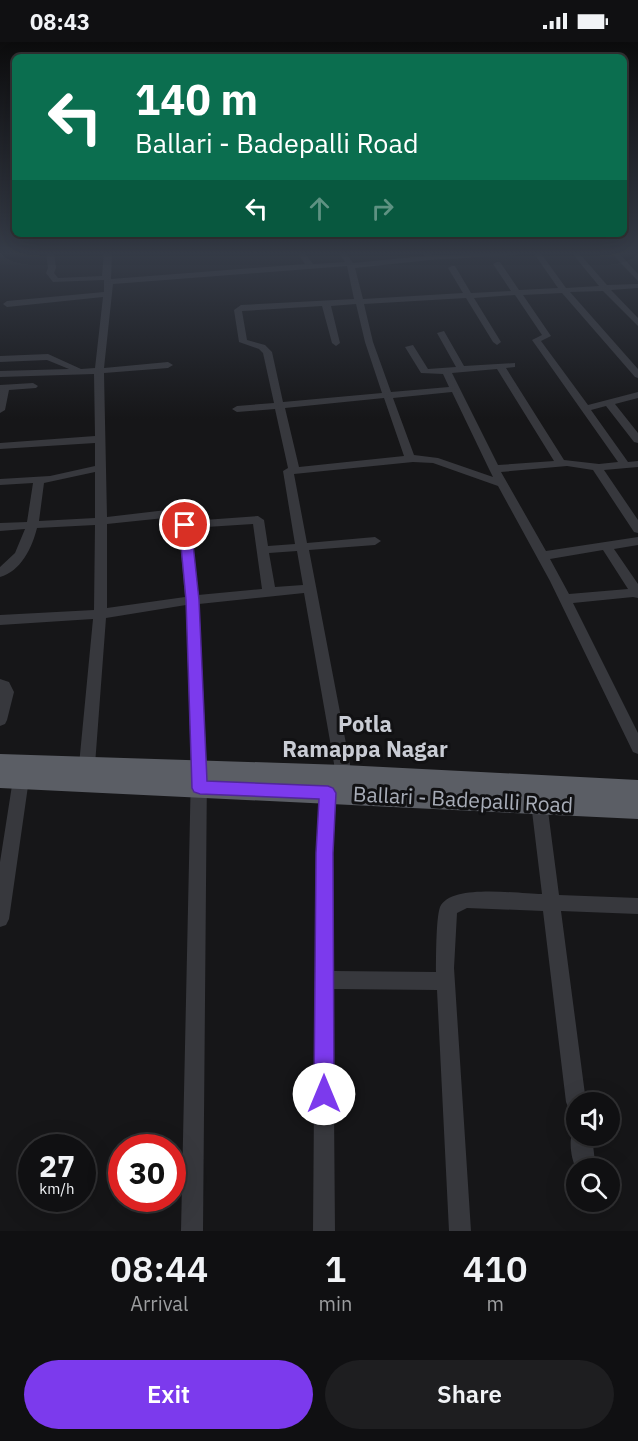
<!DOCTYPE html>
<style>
:root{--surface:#101012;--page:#1e1e20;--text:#f1f3f6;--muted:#9c9d9f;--line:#303032;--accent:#7c3aed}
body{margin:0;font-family:"IBM Plex Sans",sans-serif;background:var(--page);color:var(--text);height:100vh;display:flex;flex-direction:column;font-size:22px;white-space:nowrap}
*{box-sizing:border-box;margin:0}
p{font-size:20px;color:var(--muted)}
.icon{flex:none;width:33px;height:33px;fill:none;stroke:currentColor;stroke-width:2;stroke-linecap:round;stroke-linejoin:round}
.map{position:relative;height:1189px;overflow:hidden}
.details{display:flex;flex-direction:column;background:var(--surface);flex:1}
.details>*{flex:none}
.banner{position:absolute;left:12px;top:12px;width:615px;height:183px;border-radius:9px;box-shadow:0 6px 24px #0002,0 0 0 2px var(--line);background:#0b6e4f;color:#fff;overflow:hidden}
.fabs{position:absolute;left:566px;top:1050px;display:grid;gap:12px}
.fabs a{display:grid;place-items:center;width:54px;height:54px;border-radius:50%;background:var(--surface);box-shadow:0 6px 24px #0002,0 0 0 2px var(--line);font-size:30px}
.speed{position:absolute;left:18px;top:1092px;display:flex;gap:12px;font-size:30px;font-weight:700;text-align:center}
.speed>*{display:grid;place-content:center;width:78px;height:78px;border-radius:50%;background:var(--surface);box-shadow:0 6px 24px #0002,0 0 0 2px var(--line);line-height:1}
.speed small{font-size:15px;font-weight:400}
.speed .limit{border:9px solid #d22;background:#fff;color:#111}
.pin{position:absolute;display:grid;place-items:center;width:51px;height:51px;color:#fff;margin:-26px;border:3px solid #fff;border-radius:50%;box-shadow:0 2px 6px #0007}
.me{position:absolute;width:66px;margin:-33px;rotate:0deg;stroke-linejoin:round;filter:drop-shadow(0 0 4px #0008)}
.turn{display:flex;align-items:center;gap:21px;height:126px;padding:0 24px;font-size:27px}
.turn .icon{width:78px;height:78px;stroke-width:2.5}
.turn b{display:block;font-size:42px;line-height:51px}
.lanes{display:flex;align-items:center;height:57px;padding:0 24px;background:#0003;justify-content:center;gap:30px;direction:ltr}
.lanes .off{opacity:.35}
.eta{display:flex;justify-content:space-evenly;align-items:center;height:102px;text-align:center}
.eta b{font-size:36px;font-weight:600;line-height:42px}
.cta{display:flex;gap:12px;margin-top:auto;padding:12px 24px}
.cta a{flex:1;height:69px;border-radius:36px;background:var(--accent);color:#fff;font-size:24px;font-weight:600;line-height:69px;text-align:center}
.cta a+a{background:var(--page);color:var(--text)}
.status{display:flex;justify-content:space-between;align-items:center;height:42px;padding:0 30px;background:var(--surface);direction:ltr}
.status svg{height:16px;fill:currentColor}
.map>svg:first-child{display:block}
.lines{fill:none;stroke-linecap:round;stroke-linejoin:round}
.minor{fill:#37383d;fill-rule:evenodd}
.trunk{fill:#5b5e65;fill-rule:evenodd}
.route{fill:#7c3aed;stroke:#51269a;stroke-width:1.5}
.labels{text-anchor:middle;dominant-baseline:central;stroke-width:6;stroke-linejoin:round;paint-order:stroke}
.street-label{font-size:21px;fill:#a8adb8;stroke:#111113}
.neighbourhood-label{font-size:22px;font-weight:bold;fill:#c9ccd4;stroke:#111113}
</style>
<div class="status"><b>08:43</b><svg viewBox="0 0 49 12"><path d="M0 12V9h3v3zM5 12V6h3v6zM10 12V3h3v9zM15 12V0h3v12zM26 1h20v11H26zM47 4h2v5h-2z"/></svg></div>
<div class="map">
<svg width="638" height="1189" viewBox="0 0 638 1189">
<rect width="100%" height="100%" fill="#161618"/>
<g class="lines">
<!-- minor -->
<path class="minor" d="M46 210H54L56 226 54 231 58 236 102 234 104 210H112L111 237 305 222 297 210H304L313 222 345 220 338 210H345L353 221 424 214V210H430L432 213 520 211 516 213 430 218 355 226 363 257 463 251 448 226 452 224H455L471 251 511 249 493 222 497 220H500L519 248 558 246 533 210H540L566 246 599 244 571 210H578L607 243 638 242V246L611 248 638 276V284L603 249 570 250 638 327V336L635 335 562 251 523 253 551 294 541 299 588 363 638 350V356L615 362 638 391V401L634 400 606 364 591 368 628 420 638 419V425L604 428 638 478V491L634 490 593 428 567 424 501 430 546 509 638 495V503L614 507 638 542V556L633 555 573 561 638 691V712L633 710 550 539 498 444 433 421 413 420 294 432 307 501 375 495 381 499 375 503 309 508 352 733 350 738 344 739 338 738 336 733 304 551 199 562 207 728 203 1189H181L191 728 186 563 106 576 95 723 92 727 87 729 82 727 79 723 93 577 0 583V573L94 568 95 483 37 486C32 506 21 529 0 535V525L15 511 25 487 0 489V481L27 480 33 441 0 443V437L50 434 95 424V401L0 407V401L95 394 94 332 0 335V329L69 327 47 318 0 320V314L48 312 81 327 95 326 103 255 7 265 3 262 7 259 104 250V238L53 240 46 231 48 226ZM347 224 354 257 241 263 234 268 239 300 259 307 263 311 274 361 237 364 232 367 237 370 275 367 288 426 283 429 295 502 268 504 264 478 258 474 190 479 188 471 175 467 107 475 104 331 168 326 173 323 168 320 104 326 113 242ZM515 253 542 293 532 298 618 420 599 422 564 418 506 326 515 325V321L464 324 444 289 437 291 456 325 428 327 413 303 405 305 421 331 443 332 449 345 391 350 373 300 364 262 466 256 493 300 497 303 501 300 474 256ZM356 262 365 300 382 351 283 360 272 310 265 303 247 298 242 269 322 264 332 301 336 304 340 301 331 264ZM497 327 554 419 498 423 452 331ZM452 350 489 427 493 435 438 416 414 413 393 356ZM384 356 404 414 299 425 285 366ZM95 430V476L39 479 44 441ZM174 475 178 476 185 555 107 566V482ZM253 482 262 547 198 553 191 486ZM603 508 628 547 569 552 550 517ZM297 509 303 543 275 545 269 511Z
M610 210H618L638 232V239Z
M33 341 38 344 36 346 9 348 5 368 0 371V343Z
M0 637 9 640 14 650 7 678 5 682 0 684Z
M21 731 27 732 29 737 9 877 6 883 0 885V820L13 737 15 732Z
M328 744 334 746 336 751 332 811 333 929 436 930C436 917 436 876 440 865 451 841 519 852 542 852L531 761 533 756 539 754 545 756 547 761 559 853 638 856V872L561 869 586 1060H576V1070L569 1067 566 1060 543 869 467 866 457 871 454 926 471 1189H449L437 948 333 947 335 1189H313L316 811 320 751 322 746Z
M576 1085V1094H592L595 1120 592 1126 576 1127C571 1115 567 1095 576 1085Z"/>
<!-- trunk -->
<path class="trunk" d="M0 712 344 723 638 738V777L0 746Z"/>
</g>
<!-- sky -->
<linearGradient id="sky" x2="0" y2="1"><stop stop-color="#0c0c0d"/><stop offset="0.56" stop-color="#363c48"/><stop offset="1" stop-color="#363c48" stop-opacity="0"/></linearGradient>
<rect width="638" height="377" fill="url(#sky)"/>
<!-- route -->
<path class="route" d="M185 480 191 483 199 558 207 739 328 744 333 746 336 751 333 811 334 1052 331 1059 324 1062 317 1059 314 1052 316 811 319 757 200 752 194 750 192 746 186 558 179 483Z"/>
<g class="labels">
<!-- street labels -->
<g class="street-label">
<text transform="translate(463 757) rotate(3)">Ballari - Badepalli Road</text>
</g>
<!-- neighbourhood labels -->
<g class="neighbourhood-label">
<text x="365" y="681">Potla<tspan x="365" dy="25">Ramappa Nagar</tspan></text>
</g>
</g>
</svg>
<div class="fabs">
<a><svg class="icon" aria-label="sound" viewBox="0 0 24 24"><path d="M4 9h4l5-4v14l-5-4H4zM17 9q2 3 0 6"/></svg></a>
<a><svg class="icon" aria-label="search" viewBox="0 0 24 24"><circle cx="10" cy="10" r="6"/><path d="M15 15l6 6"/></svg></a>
</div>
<div class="speed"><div>27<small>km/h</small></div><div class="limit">30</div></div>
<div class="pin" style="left:185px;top:483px;background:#d93025"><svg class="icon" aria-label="arrive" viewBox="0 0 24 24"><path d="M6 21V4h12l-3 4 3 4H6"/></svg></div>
<svg class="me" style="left:324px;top:1052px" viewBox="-20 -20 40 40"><circle r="19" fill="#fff"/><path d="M0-13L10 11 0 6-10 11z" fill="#7c3aed"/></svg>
<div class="banner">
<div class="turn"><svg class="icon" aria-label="left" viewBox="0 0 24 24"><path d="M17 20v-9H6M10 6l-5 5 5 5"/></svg><div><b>140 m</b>Ballari - Badepalli Road</div></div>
<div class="lanes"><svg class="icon" aria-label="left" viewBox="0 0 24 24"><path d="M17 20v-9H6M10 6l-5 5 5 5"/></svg><svg class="icon off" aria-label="ahead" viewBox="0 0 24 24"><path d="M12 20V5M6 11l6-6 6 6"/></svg><svg class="icon off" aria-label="right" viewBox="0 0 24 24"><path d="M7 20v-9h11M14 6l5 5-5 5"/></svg></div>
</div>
</div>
<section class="details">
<div class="eta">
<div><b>08:44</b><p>Arrival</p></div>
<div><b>1</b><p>min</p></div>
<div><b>410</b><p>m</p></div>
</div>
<div class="cta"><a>Exit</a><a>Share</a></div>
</section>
